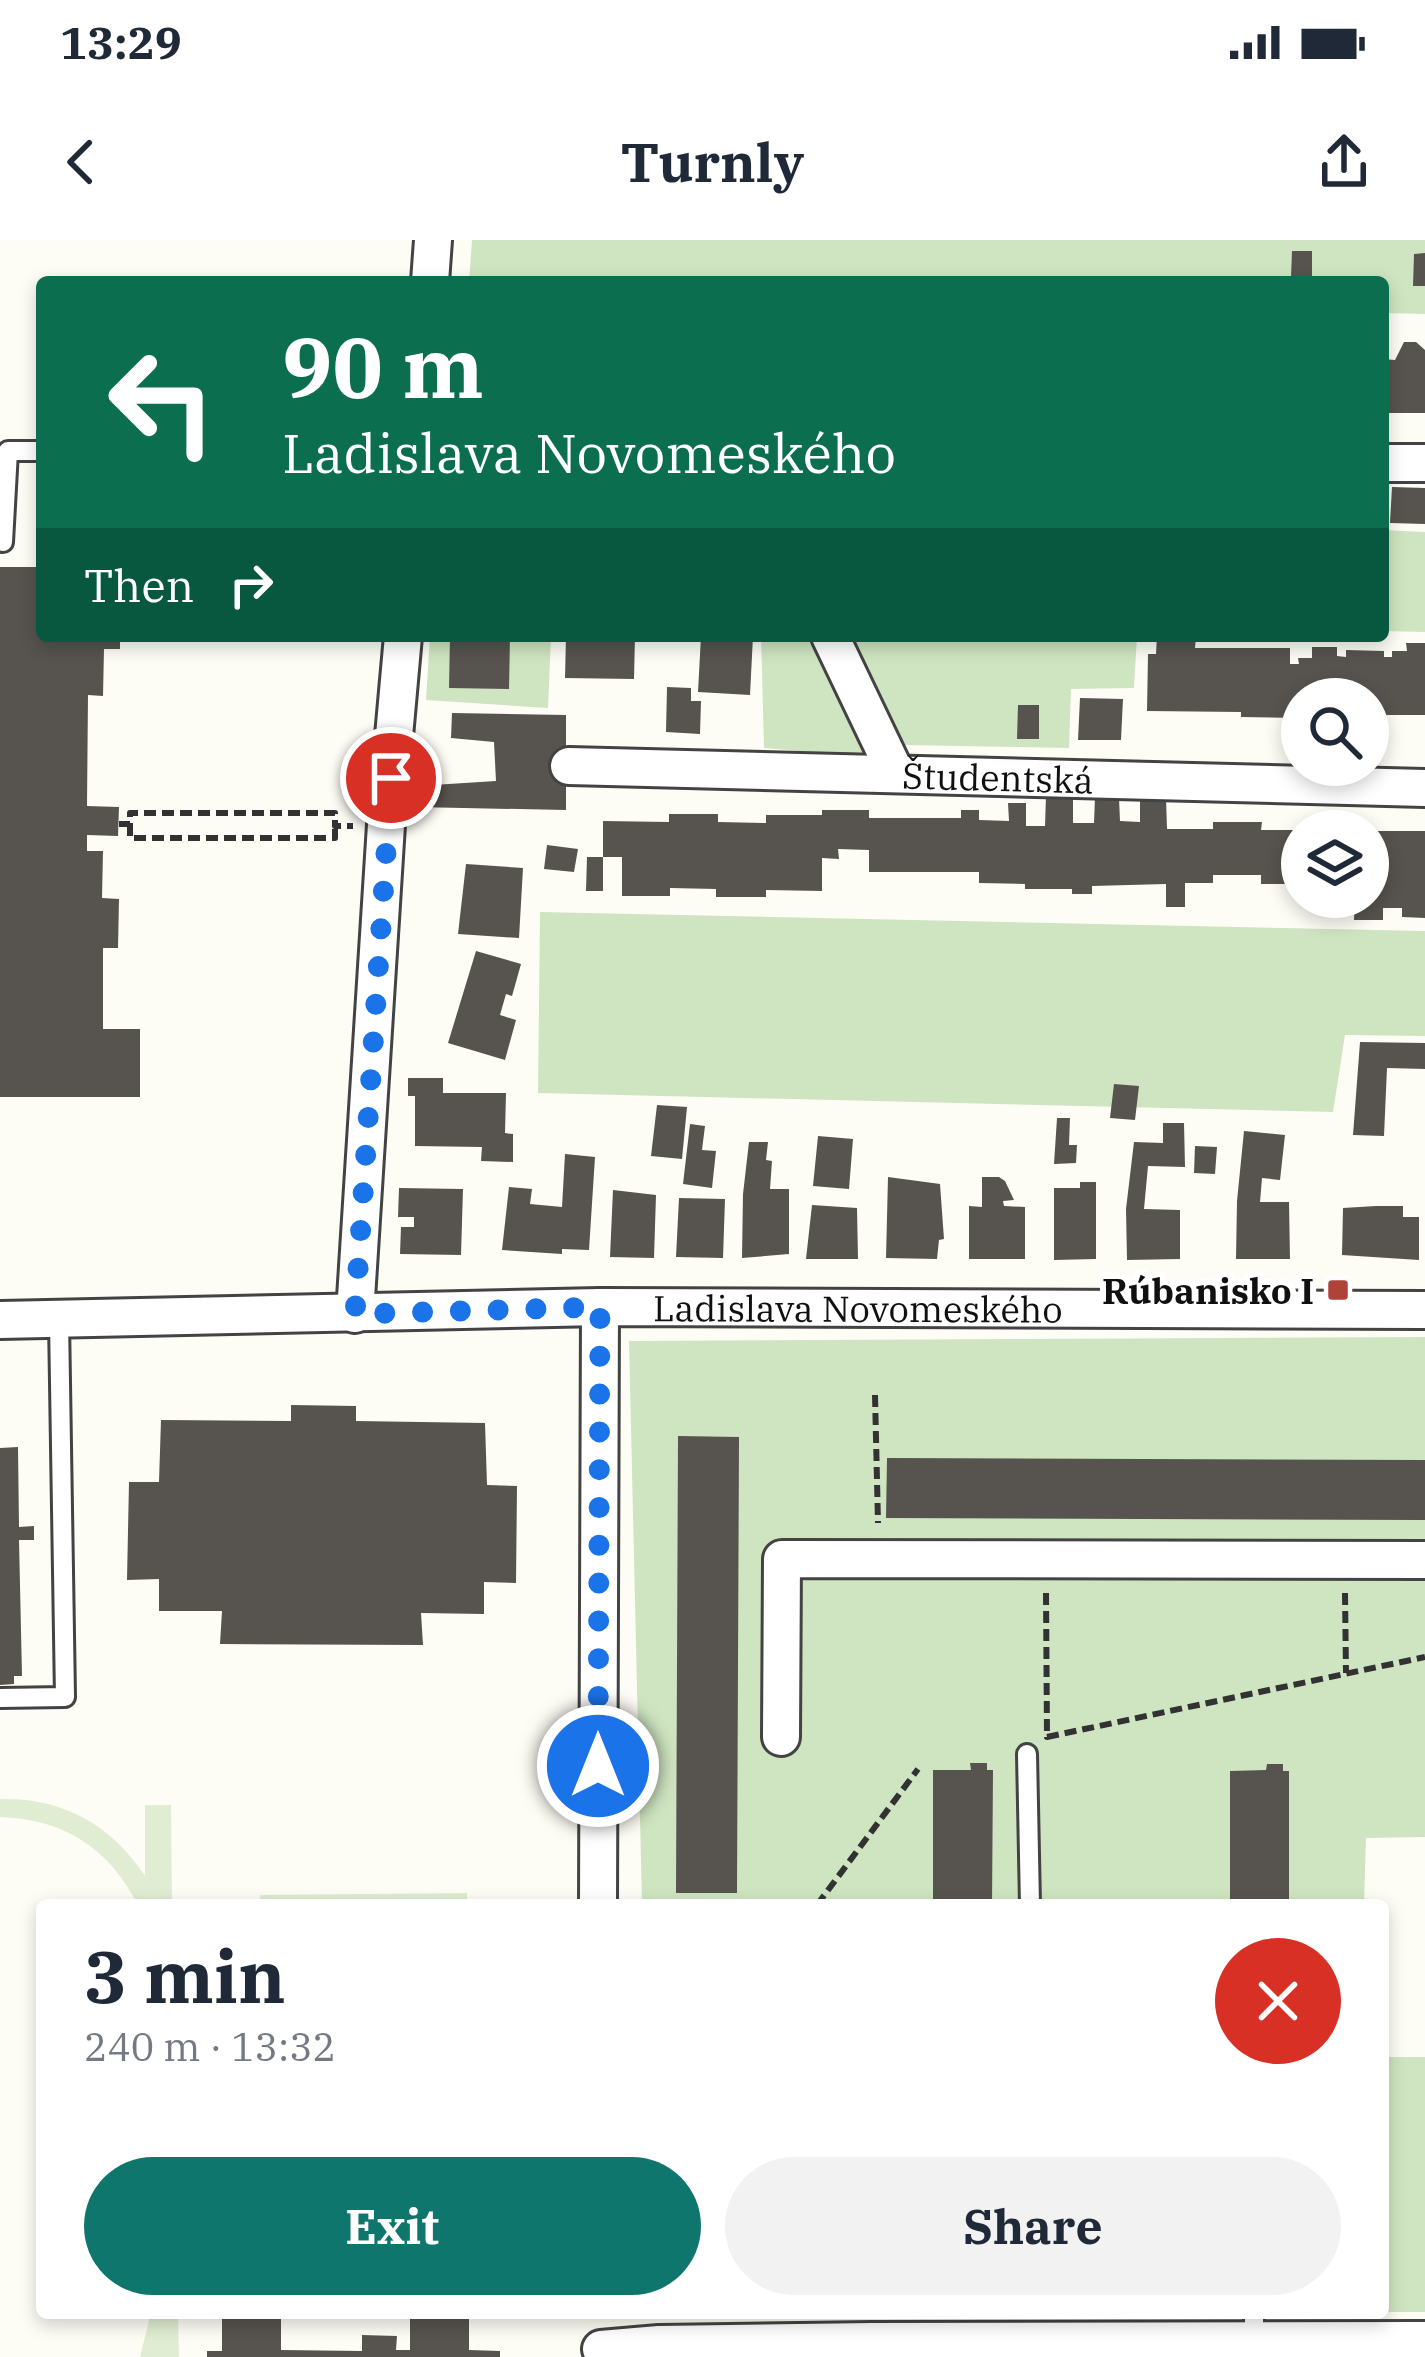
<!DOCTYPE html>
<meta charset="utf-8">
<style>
:root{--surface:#fff;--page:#f2f2f3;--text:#1f2937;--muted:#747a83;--accent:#0f766e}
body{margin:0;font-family:"IBM Plex Serif",serif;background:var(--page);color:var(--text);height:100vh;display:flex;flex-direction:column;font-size:45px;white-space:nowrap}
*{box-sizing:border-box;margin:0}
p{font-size:39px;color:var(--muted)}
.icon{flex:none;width:66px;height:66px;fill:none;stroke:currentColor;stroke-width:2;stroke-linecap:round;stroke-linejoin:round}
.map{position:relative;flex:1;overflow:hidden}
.details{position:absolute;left:36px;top:1659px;width:1353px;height:420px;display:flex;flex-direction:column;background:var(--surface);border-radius:12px;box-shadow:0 6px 18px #0003}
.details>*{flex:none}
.hud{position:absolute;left:36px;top:36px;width:1353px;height:366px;border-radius:12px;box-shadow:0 6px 18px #0003;background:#0b6e4f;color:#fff;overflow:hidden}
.controls{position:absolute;left:1281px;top:438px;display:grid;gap:24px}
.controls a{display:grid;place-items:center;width:108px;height:108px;border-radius:50%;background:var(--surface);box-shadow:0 6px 18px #0003;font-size:60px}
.pin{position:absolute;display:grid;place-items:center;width:102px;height:102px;color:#fff;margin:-51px;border:6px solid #fff;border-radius:50%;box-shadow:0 3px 12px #0007}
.me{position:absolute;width:132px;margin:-66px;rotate:0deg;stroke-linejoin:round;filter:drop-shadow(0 0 9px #0008)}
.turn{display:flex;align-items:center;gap:42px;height:252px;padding:0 48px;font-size:54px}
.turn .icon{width:156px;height:156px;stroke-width:2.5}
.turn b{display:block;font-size:84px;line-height:102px}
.then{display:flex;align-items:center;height:114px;padding:0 48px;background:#0003;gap:24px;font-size:45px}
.round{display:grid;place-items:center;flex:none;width:126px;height:126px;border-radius:63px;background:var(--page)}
.headline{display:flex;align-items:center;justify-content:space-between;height:204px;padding:0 48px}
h1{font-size:72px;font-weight:700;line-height:90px}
.cta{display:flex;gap:24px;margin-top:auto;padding:24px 48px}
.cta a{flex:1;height:138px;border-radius:72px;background:var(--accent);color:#fff;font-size:48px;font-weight:700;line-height:138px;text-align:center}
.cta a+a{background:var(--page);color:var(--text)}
.status{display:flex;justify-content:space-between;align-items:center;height:84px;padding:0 60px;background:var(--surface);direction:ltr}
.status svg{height:33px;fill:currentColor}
header{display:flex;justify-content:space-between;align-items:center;height:156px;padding:0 48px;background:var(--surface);font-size:54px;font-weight:700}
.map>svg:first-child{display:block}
.green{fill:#cfe5c1}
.pitch{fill:#e0edd2}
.building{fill:#57534e}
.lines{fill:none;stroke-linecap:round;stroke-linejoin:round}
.service-casing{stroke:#434343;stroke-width:24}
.minor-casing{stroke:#434343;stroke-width:42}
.path{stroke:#323232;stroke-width:6;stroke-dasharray:12 6;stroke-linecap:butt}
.service{stroke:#fff;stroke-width:18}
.minor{stroke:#fff;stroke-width:36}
.route{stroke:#1a73e8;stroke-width:21;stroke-dasharray:0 37.8}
.poi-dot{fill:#af4339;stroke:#fff;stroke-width:4.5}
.labels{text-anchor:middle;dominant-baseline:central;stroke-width:12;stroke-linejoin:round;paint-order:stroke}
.street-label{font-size:36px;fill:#101010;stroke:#fff}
.poi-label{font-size:36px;font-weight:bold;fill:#101010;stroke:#fff;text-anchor:end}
</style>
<div class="status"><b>13:29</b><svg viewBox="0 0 49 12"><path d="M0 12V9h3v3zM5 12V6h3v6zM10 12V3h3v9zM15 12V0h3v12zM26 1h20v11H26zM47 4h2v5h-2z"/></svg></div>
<header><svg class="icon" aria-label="back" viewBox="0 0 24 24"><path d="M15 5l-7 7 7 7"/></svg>Turnly<svg class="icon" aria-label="share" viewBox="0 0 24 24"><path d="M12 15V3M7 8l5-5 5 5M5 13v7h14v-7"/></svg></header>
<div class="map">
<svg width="1425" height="2117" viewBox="0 0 1425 2117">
<rect width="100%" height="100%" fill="#fefdf5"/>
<!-- green -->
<path class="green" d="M472 0H1425V74L1383 73V42H469Z
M1383 290 1425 292V392L1383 391Z
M430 396H551L548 468 426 460Z
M761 396H817L871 517 764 508Z
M848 396H1137L1134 448 1071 449 1069 508 902 505Z
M540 672 1425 691V796L1345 795 1333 872 538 853Z
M1425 1097V1597L1366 1598 1364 1665H642L629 1101Z
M1383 1817H1425V2072H1383Z
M652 2073H1288L652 2077Z"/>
<!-- pitch -->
<path class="pitch" d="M0 1559C62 1557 112 1585 145 1636V1565H171L172 1665H138C109 1608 64 1579 0 1577Z
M467 1653V1665H260V1655Z
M151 2073H178L179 2117H140Z"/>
<!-- building -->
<path class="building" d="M1292 11H1312V38L1291 37Z
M1425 13V46H1413L1414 14Z
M1404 102H1416L1425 110V173H1383V119L1395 120Z
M1392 247 1425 248V284L1390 283Z
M0 327H42V396H120V409H104L103 456 88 455 87 566 119 567 118 596 87 595V611H103L102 658 119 659 118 708H103V789H140V857H0Z
M450 396H510L509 449 449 448Z
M566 396H635L634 439 565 438Z
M701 396H753L750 455 698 452Z
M1157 396H1196L1195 408H1290V424H1299L1298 418H1312V407H1337V416L1346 417V410L1384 411V417H1392V411H1407L1406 403H1425V475H1368V459H1302V478L1241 477V472L1147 471 1148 414H1156Z
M667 447 691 448V461H701L700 494 666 492Z
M1080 458 1123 459 1121 500H1078Z
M1018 465H1039V499H1017Z
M452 473 566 475V570L416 567 417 546 496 541 494 502 451 498Z
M1046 556 1073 557V583H1094L1095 557 1119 558 1120 581 1140 582V558H1166L1167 589H1213V582H1262L1261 590H1302V644H1261V635H1213V643H1185V667H1166V644L1092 646V654H1072V649H1025V644L979 643V632H869V610L838 609 839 619 822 618V651L766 650V657H716V649L670 648V656H622V617H603V581L669 582V574H718V582L766 583V575H822V570H869V578H961V570H979V580L1009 581 1008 563H1026V586H1045Z
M1308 583H1355L1356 591H1308Z
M1368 591H1425V678L1402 677V668H1383V680H1354L1355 657H1368Z
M547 605 578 609 574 632 544 629Z
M587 617H603V651H586Z
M466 624 523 628 519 698 458 694Z
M476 711 521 724 512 756 506 754 500 775 516 780 505 820 448 803Z
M1360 802 1425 803V829L1387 828 1384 896 1353 895Z
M408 838H443V853H506L505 893 513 894V922L481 921 482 907 415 906V856H408Z
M1114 844 1139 846 1135 880 1110 878Z
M657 865 687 867 682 919 651 916Z
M1057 878H1070L1069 905H1077L1076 923 1054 924Z
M1163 883H1184L1185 927 1148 926 1144 969 1180 970V1019L1127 1020 1126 969 1134 902 1163 903Z
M690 884 705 886 702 910 716 911 712 948 683 944Z
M1244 891 1285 895 1280 940 1262 938 1260 962H1289L1290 1019H1236L1237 961Z
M818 896 853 899 849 949 813 946Z
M749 902H768L766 920 772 921 770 949H789V1014L742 1018 743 954Z
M1195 906 1217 907 1215 934 1194 933Z
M565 914 595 917 589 1010 562 1009V1014L502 1010 509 947 532 949 530 964 562 967Z
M888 937 940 944 944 999 939 1000 937 1019 886 1018Z
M982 937H999L1005 941 1014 960 1003 961 1004 966 1025 967V1019H969V966L982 967Z
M1080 942H1096V1019L1054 1020V948H1080Z
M399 948 463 949 461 1015 400 1014 401 987H414V977H398Z
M613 950 656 955 654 1018 610 1017Z
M679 958 725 959 723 1018 676 1017Z
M812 965 857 968 858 1019H806Z
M1376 966H1403V977H1419V1020L1342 1015 1343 968Z
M291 1165 356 1166V1181L485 1183 487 1245 517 1246 516 1343 484 1342V1374L421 1373 423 1405 220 1404 222 1371H159V1339L127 1340 129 1242H159L161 1180 291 1181Z
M678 1196 739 1197 737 1653H676Z
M18 1207 19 1287 34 1286V1300H19L22 1436H14V1444L0 1445V1208Z
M887 1218 1425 1220V1280L886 1278Z
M970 1523H987V1530H993L992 1665H933V1530H971Z
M1267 1524H1283V1531H1289V1665H1230V1531L1266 1530Z
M222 2073H281V2110L362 2111V2095L397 2096 396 2110H410V2073H469V2110L500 2111V2117H207V2111H222Z"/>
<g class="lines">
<!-- service casing -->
<g class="service-casing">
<path id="service" d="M3 302 8 211H42
M0 1458 65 1457 59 1080
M1027 1514 1030 1665
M1254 2106V2073"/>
</g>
<!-- minor casing -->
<g class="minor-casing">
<g id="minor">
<path d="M430 42 433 0"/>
<path d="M1383 223H1425"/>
<path d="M830 396 896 534"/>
<path id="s1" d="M569 526 1425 548"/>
<path d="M355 1074 386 585 403 396"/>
<path id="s2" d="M0 1080 600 1067 1425 1070"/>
<path d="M781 1497 782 1319 1425 1320"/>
<path d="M598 1665 600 1067"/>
<path d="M601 2109 659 2104 873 2101 1425 2100"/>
</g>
</g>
<!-- path -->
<path class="path" d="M119 584H130V573H335V586H353
M130 584V598H335V586
M875 1155 878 1283
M1046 1353 1047 1497 1425 1417
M1345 1353 1346 1433
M817 1665 918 1529"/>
<!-- service -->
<use href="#service" class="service"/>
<!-- minor -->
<use href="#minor" class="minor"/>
</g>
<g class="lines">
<!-- route -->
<path class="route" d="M391 538 355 1074 600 1067 598 1526"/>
</g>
<!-- markers -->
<rect class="poi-dot" x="1326" y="1038" width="24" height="24" rx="6"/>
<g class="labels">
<!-- street labels -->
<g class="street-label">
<text stroke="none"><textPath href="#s1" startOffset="429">Študentská</textPath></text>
<text stroke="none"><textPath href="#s2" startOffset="858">Ladislava Novomeského</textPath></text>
</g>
<!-- poi labels -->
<g class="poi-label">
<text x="1314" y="1050">Rúbanisko I</text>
</g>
</g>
</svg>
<div class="controls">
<a><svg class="icon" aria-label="search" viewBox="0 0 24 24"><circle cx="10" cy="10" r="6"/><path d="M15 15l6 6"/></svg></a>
<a><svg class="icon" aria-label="layers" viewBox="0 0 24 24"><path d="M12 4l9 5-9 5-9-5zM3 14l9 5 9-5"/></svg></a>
</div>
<div class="pin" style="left:391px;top:538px;background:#d93025"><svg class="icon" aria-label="arrive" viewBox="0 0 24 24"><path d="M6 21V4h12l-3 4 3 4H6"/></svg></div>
<svg class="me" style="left:598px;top:1526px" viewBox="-20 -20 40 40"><circle r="17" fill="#1a73e8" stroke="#fff" stroke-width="3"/><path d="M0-11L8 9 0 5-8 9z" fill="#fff"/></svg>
<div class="hud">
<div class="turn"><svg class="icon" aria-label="left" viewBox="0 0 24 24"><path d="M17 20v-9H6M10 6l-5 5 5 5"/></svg><div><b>90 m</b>Ladislava Novomeského</div></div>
<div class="then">Then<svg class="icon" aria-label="right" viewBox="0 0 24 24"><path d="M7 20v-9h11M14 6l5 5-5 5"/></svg></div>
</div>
<section class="details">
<div class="headline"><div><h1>3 min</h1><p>240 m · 13:32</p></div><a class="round" style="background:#d93025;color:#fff"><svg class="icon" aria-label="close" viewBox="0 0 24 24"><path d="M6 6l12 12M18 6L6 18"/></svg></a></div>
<div class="cta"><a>Exit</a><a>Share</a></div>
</section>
</div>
